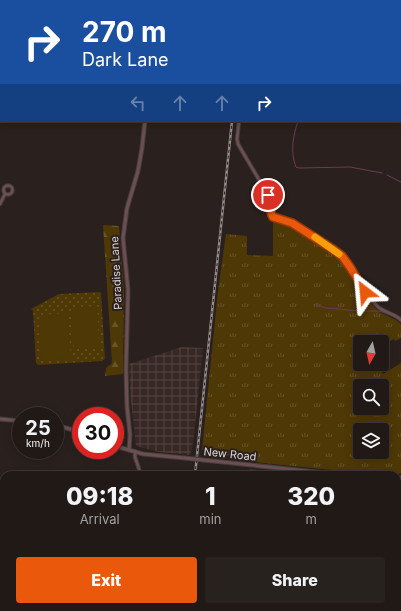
<!DOCTYPE html>
<style>
:root{--surface:#201916;--page:#28221f;--text:#f1f3f6;--muted:#a2a0a1;--line:#3d3835;--accent:#ea580c}
body{margin:0;font-family:Inter,sans-serif;background:var(--page);color:var(--text);height:100vh;display:flex;flex-direction:column;font-size:15px;white-space:nowrap}
*{box-sizing:border-box;margin:0}
p{font-size:13px;color:var(--muted)}
.icon{flex:none;width:22px;height:22px;fill:none;stroke:currentColor;stroke-width:2;stroke-linecap:round;stroke-linejoin:round}
.map{position:relative;flex:1;overflow:hidden}
.panel{position:absolute;left:0px;top:471px;width:401px;height:140px;display:flex;flex-direction:column;background:var(--surface);border-radius:12px 12px 0 0;box-shadow:0 2px 10px #0003,0 0 0 1px var(--line)}
.panel>*{flex:none}
.guide{position:absolute;left:0px;top:0px;width:401px;height:122px;box-shadow:0 2px 10px #0003,0 0 0 1px var(--line);background:#1a4fa0;color:#fff;overflow:hidden}
.needle{width:26px;rotate:188deg}
.buttons{position:absolute;left:353px;top:335px;display:grid;gap:8px}
.buttons a{display:grid;place-items:center;width:36px;height:36px;border-radius:4px;background:var(--surface);box-shadow:0 2px 10px #0003,0 0 0 1px var(--line);font-size:20px}
.speed{position:absolute;left:12px;top:407px;display:flex;gap:8px;font-size:20px;font-weight:700;text-align:center}
.speed>*{display:grid;place-content:center;width:52px;height:52px;border-radius:50%;background:var(--surface);box-shadow:0 2px 10px #0003,0 0 0 1px var(--line);line-height:1}
.speed small{font-size:10px;font-weight:400}
.speed .limit{border:6px solid #d22;background:#fff;color:#111}
.pin{position:absolute;display:grid;place-items:center;width:34px;height:34px;color:#fff;margin:-17px;border:2px solid #fff;border-radius:50%;box-shadow:0 1px 4px #0007}
.me{position:absolute;width:44px;margin:-22px;rotate:331deg;stroke-linejoin:round;filter:drop-shadow(0 0 3px #0008)}
.turn{display:flex;align-items:center;gap:14px;height:84px;padding:0 16px;font-size:18px}
.turn .icon{width:52px;height:52px;stroke-width:2.5}
.turn b{display:block;font-size:28px;line-height:34px}
.lanes{display:flex;align-items:center;height:38px;padding:0 16px;background:#0003;justify-content:center;gap:20px;direction:ltr}
.lanes .off{opacity:.35}
.eta{display:flex;justify-content:space-evenly;align-items:center;height:68px;text-align:center}
.eta b{font-size:24px;font-weight:800;line-height:28px}
.primary-button{display:flex;gap:8px;margin-top:auto;padding:8px 16px}
.primary-button a{flex:1;height:46px;border-radius:4px;background:var(--accent);color:#fff;font-size:16px;font-weight:800;line-height:46px;text-align:center}
.primary-button a+a{background:var(--page);color:var(--text)}
.map>svg:first-child{display:block}
.industrial{fill:url(#industrial-grid)}
.grass{fill:url(#grass-tufts);fill-rule:evenodd}
.forest{fill:url(#forest-firs)}
.park{fill:url(#park-dots)}
.garden{fill:#4e3806}
.lines{fill:none;stroke-linecap:round;stroke-linejoin:round}
.stream{stroke:#6d3956;stroke-width:1}
.minor-casing{stroke:#473e3b;stroke-width:4.5}
.tertiary-casing{stroke:#473e3b;stroke-width:5}
.minor{stroke:#6b4f53;stroke-width:2.5}
.tertiary{stroke:#6b4f53;stroke-width:3}
.rail-casing{stroke:#948c8b;stroke-width:2.5}
.rail{stroke:#2a211e;stroke-width:1;stroke-dasharray:3;stroke-linecap:butt}
.tertiary-bridge-casing{stroke:#473e3b;stroke-width:5;stroke-linecap:butt}
.tertiary-bridge{stroke:#6b4f53;stroke-width:3}
.route-casing{stroke:#983908;stroke-width:10}
.route{stroke:#ea580c;stroke-width:7}
.slow{stroke:#f59e0b;stroke-width:7}
.labels{text-anchor:middle;dominant-baseline:central;stroke-width:4;stroke-linejoin:round;paint-order:stroke}
.street-label{font-size:11px;fill:#ddd6d5;stroke:#2a211e}
</style>
<div class="map">
<svg width="401" height="611" viewBox="0 0 401 611">
<defs>
<pattern id="industrial-grid" width="8" height="8" patternUnits="userSpaceOnUse"><rect width="8" height="8" fill="#372824"/><path d="M0 4h8M4 0v8" fill="none" stroke="#544643"/></pattern>
<pattern id="grass-tufts" width="24" height="20" patternUnits="userSpaceOnUse"><rect width="24" height="20" fill="#4e3806"/><path d="M3 7l-1-3M5 7V3M7 7l1-3M15 17l-1-3M17 17v-4M19 17l1-3" fill="none" stroke="#675429"/></pattern>
<pattern id="forest-firs" width="22" height="20" patternUnits="userSpaceOnUse"><rect width="22" height="20" fill="#4e3806"/><path d="M5 1l3.5 6h-7zM16 11l3.5 6h-7z" fill="#675429"/></pattern>
<pattern id="park-dots" width="8" height="8" patternUnits="userSpaceOnUse"><rect width="8" height="8" fill="#4e3806"/><path d="M2 2h.1M6 6h.1" fill="none" stroke="#675429" stroke-width="1.8" stroke-linecap="round"/></pattern>
</defs>
<rect width="100%" height="100%" fill="#2a211e"/>
<!-- industrial -->
<path class="industrial" d="M182 347 203 348 193 443 190 455 159 452 136 446 130 391 129 364Z"/>
<!-- grass -->
<path class="grass" d="M273 221C277 221 282 221 286 222 303 227 337 252 348 267 357 279 364 294 373 306 381 316 393 316 401 324V338L395 341 394 339 382 345V342H360V364H377L383 374 401 363V473L395 475 371 474 253 462 202 450 218 291 226 234 247 236V255L273 256ZM360 386H382V408H360ZM360 430H382V452H360Z
M250 469 304 475H249Z
M401 513V554L397 556V517Z
M280 607H356L353 611H278Z"/>
<!-- forest -->
<path class="forest" d="M103 225 119 226 124 291 123 374 105 376 106 368 112 363Z"/>
<!-- park -->
<path class="park" d="M100 292 101 293 105 359 102 361 38 365 36 363 33 311 31 309 59 294Z"/>
<!-- garden -->
<path class="garden" d="M97 306 99 348 74 349 71 307Z
M68 313 71 359 41 361 39 315Z"/>
<g class="lines">
<!-- stream -->
<path class="stream" d="M260 0 261 1
M298 121C293 136 290 152 296 167L299 168 350 167 382 173
M387 175 401 182
M315 304 326 308 359 311H379L391 315"/>
<!-- minor casing -->
<g class="minor-casing">
<path id="minor" d="M400 54H401
M239 121 237 139 238 144 268 195 270 201 271 215C276 221 286 220 293 224 305 230 317 237 328 245 353 262 357 286 377 306 384 313 394 313 401 320
M3.5 190a4.5 4.5 0 1 1 9 0a4.5 4.5 0 1 1-9 0Z
M0 204 5 194
M135 452V457L141 475
M162 607 165 611"/>
</g>
<!-- tertiary casing -->
<g class="tertiary-casing">
<path id="tertiary" d="M153 0V1
M0 419 21 421
M55 425 81 432
M115 446 143 454 185 458
M129 450 130 435 127 406 126 369 128 290 123 238 127 208 138 171 142 148 145 121
M203 460 345 475
M397 481 401 478
M274 611 277 607"/>
</g>
<!-- minor -->
<use href="#minor" class="minor"/>
<!-- tertiary -->
<use href="#tertiary" class="tertiary"/>
<!-- rail casing -->
<g class="rail-casing">
<path id="rail" d="M243 1V0
M195 475 232 121
M188 607 189 611"/>
</g>
<!-- rail -->
<use href="#rail" class="rail"/>
<!-- tertiary-bridge casing -->
<g class="tertiary-bridge-casing">
<path id="tertiary-bridge" d="M185 458 203 460"/>
</g>
<!-- tertiary-bridge -->
<use href="#tertiary-bridge" class="tertiary-bridge"/>
</g>
<g class="lines">
<!-- route casing -->
<g class="route-casing">
<path id="route" d="M268 195C271 202 269 211 273 217L292 223 334 250 342 256 350 267 365 292"/>
</g>
<!-- route -->
<use href="#route" class="route"/>
<!-- slow -->
<path class="slow" d="M315 237 339 254"/>
</g>
<g class="labels">
<!-- street labels -->
<g class="street-label">
<text transform="translate(116 273) rotate(-93)">Paradise Lane</text>
<text transform="translate(230 454) rotate(6)">New Road</text>
</g>
</g>
</svg>
<div class="buttons">
<a><svg class="needle" viewBox="-14 -14 28 28"><path d="M0-13l5 13h-10z" fill="#e53935"/><path d="M0 13l5-13h-10z" fill="#a2a0a1"/></svg></a>
<a><svg class="icon" aria-label="search" viewBox="0 0 24 24"><circle cx="10" cy="10" r="6"/><path d="M15 15l6 6"/></svg></a>
<a><svg class="icon" aria-label="layers" viewBox="0 0 24 24"><path d="M12 4l9 5-9 5-9-5zM3 14l9 5 9-5"/></svg></a>
</div>
<div class="speed"><div>25<small>km/h</small></div><div class="limit">30</div></div>
<div class="pin" style="left:268px;top:195px;background:#d93025"><svg class="icon" aria-label="arrive" viewBox="0 0 24 24"><path d="M6 21V4h12l-3 4 3 4H6"/></svg></div>
<svg class="me" style="left:365px;top:292px" viewBox="-20 -20 40 40"><path d="M0-17L14 15 0 8-14 15z" fill="#ea580c" stroke="#fff" stroke-width="4"/></svg>
<div class="guide">
<div class="turn"><svg class="icon" aria-label="right" viewBox="0 0 24 24"><path d="M7 20v-9h11M14 6l5 5-5 5"/></svg><div><b>270 m</b>Dark Lane</div></div>
<div class="lanes"><svg class="icon off" aria-label="left" viewBox="0 0 24 24"><path d="M17 20v-9H6M10 6l-5 5 5 5"/></svg><svg class="icon off" aria-label="ahead" viewBox="0 0 24 24"><path d="M12 20V5M6 11l6-6 6 6"/></svg><svg class="icon off" aria-label="ahead" viewBox="0 0 24 24"><path d="M12 20V5M6 11l6-6 6 6"/></svg><svg class="icon" aria-label="right" viewBox="0 0 24 24"><path d="M7 20v-9h11M14 6l5 5-5 5"/></svg></div>
</div>
<section class="panel">
<div class="eta">
<div><b>09:18</b><p>Arrival</p></div>
<div><b>1</b><p>min</p></div>
<div><b>320</b><p>m</p></div>
</div>
<div class="primary-button"><a>Exit</a><a>Share</a></div>
</section>
</div>
